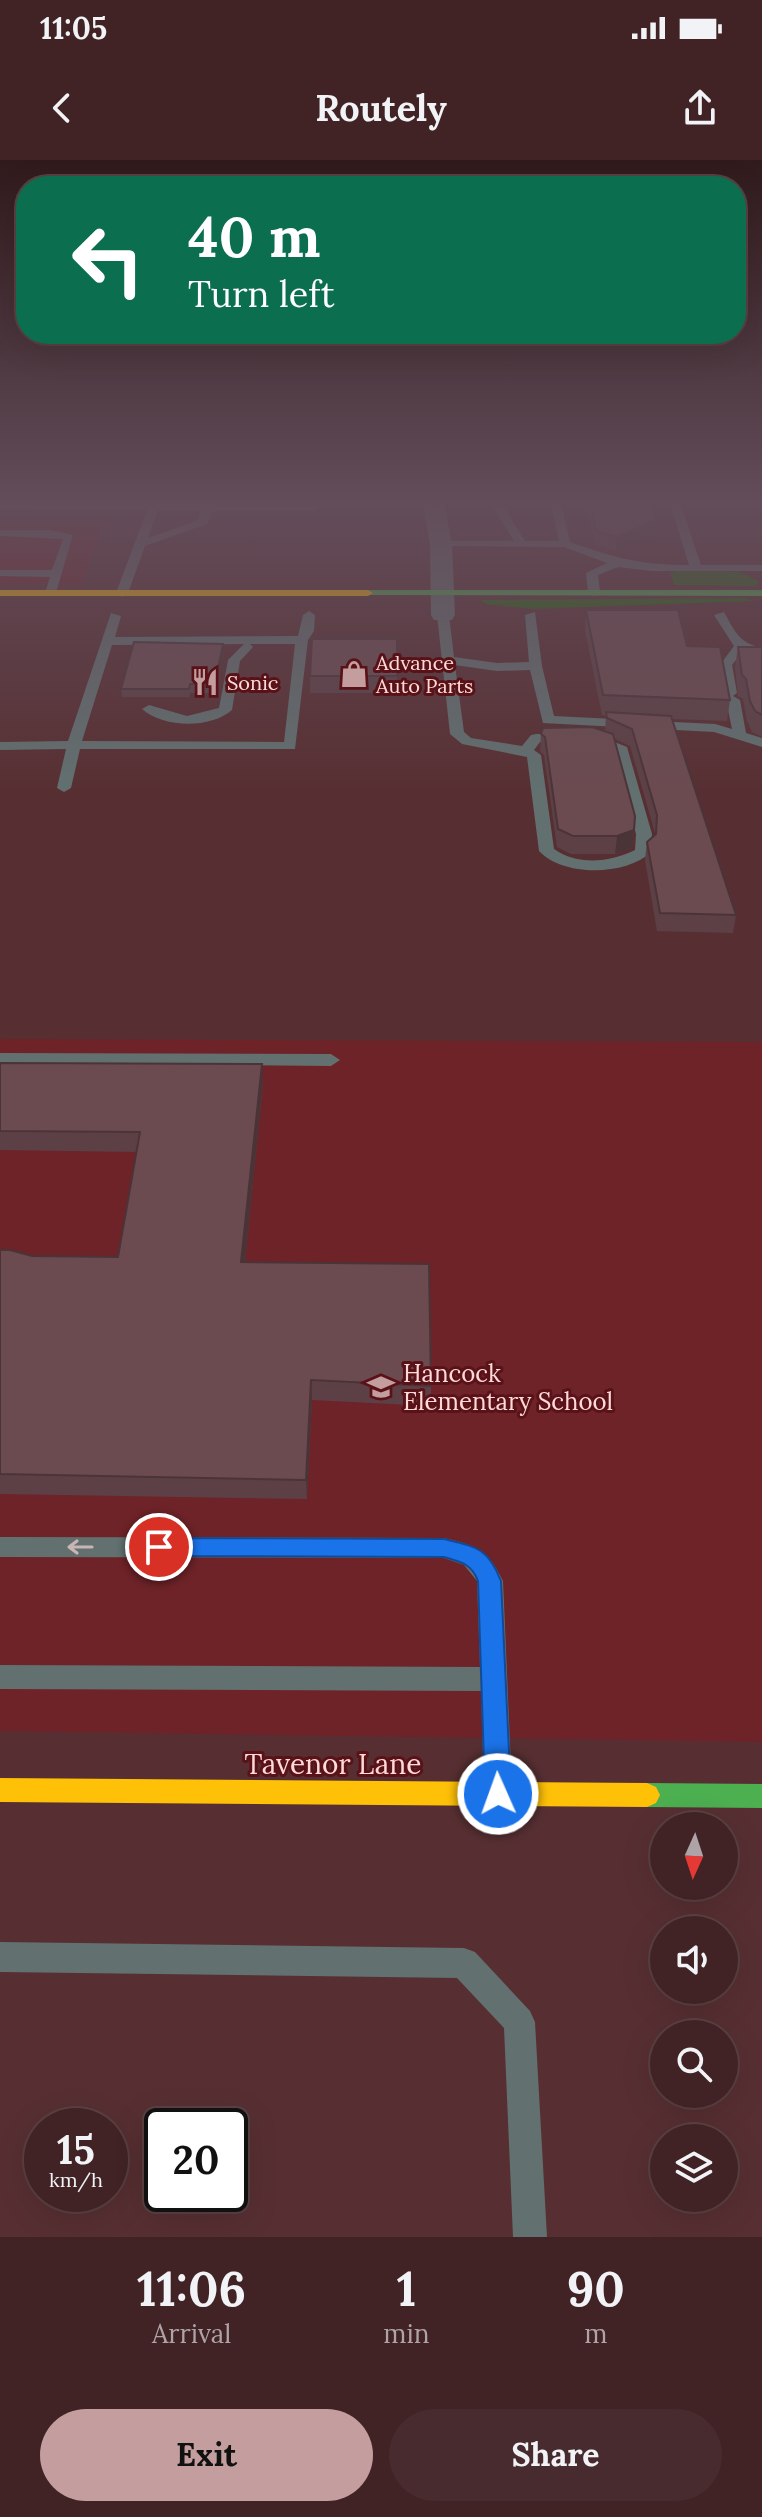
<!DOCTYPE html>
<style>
:root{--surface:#412326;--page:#482b2e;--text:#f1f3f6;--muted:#aea4a7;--line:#5a4043;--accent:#c49e9e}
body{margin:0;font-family:Lora,serif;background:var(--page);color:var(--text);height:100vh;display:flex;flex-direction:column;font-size:30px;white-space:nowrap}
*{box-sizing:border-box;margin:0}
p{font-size:26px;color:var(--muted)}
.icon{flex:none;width:44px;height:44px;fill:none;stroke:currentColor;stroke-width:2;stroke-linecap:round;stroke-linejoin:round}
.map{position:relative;height:2077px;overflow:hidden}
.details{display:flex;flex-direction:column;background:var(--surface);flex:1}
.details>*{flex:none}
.guide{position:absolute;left:16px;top:16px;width:730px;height:168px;border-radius:32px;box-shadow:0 8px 32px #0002,0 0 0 2px var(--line);background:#0b6e4f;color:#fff;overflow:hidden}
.needle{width:52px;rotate:183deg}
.tools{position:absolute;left:650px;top:1652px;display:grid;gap:16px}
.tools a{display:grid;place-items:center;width:88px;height:88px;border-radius:50%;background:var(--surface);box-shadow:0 8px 32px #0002,0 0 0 2px var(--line);font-size:40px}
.speed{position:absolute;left:24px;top:1948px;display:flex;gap:16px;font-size:40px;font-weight:700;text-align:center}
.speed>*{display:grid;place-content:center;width:104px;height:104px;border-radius:50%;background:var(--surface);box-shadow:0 8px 32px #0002,0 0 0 2px var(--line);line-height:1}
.speed small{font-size:20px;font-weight:400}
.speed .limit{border:4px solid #111;border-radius:12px;background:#fff;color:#111}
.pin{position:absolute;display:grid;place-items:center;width:68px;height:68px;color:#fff;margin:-34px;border:4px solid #fff;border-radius:50%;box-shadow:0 2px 8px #0007}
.me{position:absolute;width:88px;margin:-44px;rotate:358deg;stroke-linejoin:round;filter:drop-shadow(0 0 6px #0008)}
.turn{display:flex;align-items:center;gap:28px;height:168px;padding:0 40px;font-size:36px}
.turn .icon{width:104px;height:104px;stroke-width:2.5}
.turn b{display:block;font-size:56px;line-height:68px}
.eta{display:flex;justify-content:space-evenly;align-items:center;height:136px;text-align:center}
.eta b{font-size:48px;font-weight:800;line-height:56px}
.cta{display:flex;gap:16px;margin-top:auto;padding:16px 40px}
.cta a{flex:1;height:92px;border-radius:48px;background:var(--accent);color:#111;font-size:32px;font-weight:800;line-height:92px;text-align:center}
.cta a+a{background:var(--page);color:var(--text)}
.status{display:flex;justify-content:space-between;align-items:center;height:56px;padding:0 40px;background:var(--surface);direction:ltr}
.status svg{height:22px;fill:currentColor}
header{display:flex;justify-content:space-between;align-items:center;height:104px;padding:0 40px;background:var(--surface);font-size:36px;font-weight:800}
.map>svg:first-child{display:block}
.built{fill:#6e2328}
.green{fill:#246310}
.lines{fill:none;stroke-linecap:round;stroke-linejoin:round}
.lane{fill:#627070;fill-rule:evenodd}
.street{fill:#627070;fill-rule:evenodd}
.fast{fill:#4caf50;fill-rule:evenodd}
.slow{fill:#ffc107;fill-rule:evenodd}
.wall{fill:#5c4045}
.shaded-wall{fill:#4b3438}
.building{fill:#6b4b50;stroke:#4b3438;stroke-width:2}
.oneway{stroke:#c8b5b4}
.route{fill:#1a73e8;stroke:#114b97;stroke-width:2}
.labels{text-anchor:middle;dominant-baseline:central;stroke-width:6;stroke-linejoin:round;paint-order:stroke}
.far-poi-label{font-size:20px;fill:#ffdad8;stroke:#5a1219;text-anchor:start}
.poi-label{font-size:24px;fill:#ffdad8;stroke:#5a1219;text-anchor:start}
.near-street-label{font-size:28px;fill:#ffdad8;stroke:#5a1219}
</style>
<div class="status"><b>11:05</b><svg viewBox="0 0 49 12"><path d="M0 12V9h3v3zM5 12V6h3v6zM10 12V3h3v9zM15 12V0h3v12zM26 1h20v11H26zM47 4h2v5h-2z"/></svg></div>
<header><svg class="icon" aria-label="back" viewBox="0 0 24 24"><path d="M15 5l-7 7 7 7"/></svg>Routely<svg class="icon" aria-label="share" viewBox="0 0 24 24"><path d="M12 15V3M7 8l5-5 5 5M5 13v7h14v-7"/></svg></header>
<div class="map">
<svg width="762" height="2077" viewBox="0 0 762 2077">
<rect width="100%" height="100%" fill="#572f32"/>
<!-- built -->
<path class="built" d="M0 362H105L82 424H0Z
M0 879 762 882V1582L0 1571Z"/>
<!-- green -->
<path class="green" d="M680 411 739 412 759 421 756 426 674 425 670 413Z
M744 438 754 441 532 449 485 444 481 440Z"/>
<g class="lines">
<!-- lane -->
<path class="lane" d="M0 343H320V348L315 351H213L207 364 145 386 128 433 122 437 116 433 147 350 0 349ZM158 350 202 351 198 360 148 378Z
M491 343H501L525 381H559L551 343H561L570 382C615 398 641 405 689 405L670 343H680L701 405H762V411H652L618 407 598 415 600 432 594 436 588 432 586 413 607 403 564 387 437 386 435 384 441 381H514Z
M0 370H51L73 375 55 436 45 433 50 417 0 416V410H52L63 379 0 376Z
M309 451 315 455 314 471 308 480 295 589H80L71 628 64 632 57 628 66 589 0 590V582L68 581 111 453 121 456 115 477 298 476 303 455ZM244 484 228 500 219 548 187 556 149 545 142 549C164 568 210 569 232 550L240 501 253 487 250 484H295L284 582 82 581 112 485Z
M443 451 449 455 454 497 497 503 529 502 525 455 535 452 542 506 554 556 715 564 732 569 726 540 730 537 723 533 720 505 734 486 714 455 724 452C734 470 740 485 762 487V495L743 491 732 505 737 533 733 536 740 540 746 573 762 578V587L714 572 543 563 530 510 497 511 455 505 464 572 471 578 522 586 531 575 536 574 592 573 627 587 652 674 651 692C626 716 563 717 539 691L527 597 462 584 450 574 437 455ZM591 581 614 589 636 674 635 690C611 702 578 706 554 689L541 595 534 590 540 582Z
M0 893 331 894 340 900 331 906 0 903Z
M0 1377 444 1378C477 1386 488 1390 503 1421L512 1630 508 1639 498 1643 488 1639 484 1630 481 1531 0 1529V1505L480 1507 477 1421 464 1405 444 1398 0 1397Z
M0 1782 464 1788 475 1792 530 1851 535 1862 547 2077H513L504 1868 457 1818 0 1812Z"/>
<!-- street -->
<path class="street" d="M423 343H444L452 384 455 455 452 460H434L431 455 430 384Z"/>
<!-- fast -->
<path class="fast" d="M368 430H762V436L364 435 363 433Z
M647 1623 762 1624V1648L647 1647 638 1643 634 1635 638 1627Z"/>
<!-- slow -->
<path class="slow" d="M0 430H368L373 433 368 436H0Z
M0 1618 647 1623 656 1627 660 1635 656 1643 647 1647 0 1642Z"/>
</g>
<!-- wall -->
<path class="wall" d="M586 343H651L655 374 616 391 595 384Z
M586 450 687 486 730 540 727 561 672 559 736 755 733 773 657 771 645 700 647 682 655 676V673L630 586 615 579 634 670 632 688 615 694H571L557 687 544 595 540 591 541 574 605 571 606 556 602 555 585 470Z
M397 479V533H310V516Z
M738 487H762V577L752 572 747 561 743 539 738 536 735 507Z
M224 492 216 533H190L189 537H122L121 529Z
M0 903 263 923 245 1102 431 1226V1246L312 1240 307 1339 0 1334V1090L32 1096 118 1097 137 992 0 990Z"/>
<!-- shaded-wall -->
<path class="shaded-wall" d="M656 360 655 374 616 391 617 377Z
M223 484 224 492 216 533 215 524Z
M634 670 632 688 615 694 617 676Z
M262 904 263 923 243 1122 241 1102Z
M311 1220 312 1240 307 1339 306 1320Z"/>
<!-- building -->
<path class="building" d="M590 343H651L656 360 617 377 596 371Z
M586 450H678L687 486 720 487 730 540 603 535Z
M312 479H397V516H310Z
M134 482 223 484 215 524H190L189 529H121Z
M738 487H762V555L755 551 750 541 746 519 742 515Z
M606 552 671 556 736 755 660 753 647 682 656 674 657 655 632 569 607 558Z
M592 567 613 574 635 656 634 670 617 676H573L558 669 545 577 541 574 543 568Z
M0 903 262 904 241 1102 429 1104 431 1226 311 1220 306 1320 0 1314V1090H10L32 1096 118 1097 140 972 0 971Z"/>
<!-- one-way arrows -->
<defs><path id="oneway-shaft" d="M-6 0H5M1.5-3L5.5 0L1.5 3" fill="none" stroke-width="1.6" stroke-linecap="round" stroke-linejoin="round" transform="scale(2)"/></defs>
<use class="oneway" href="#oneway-shaft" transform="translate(80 1387) rotate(-180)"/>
<!-- sky -->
<linearGradient id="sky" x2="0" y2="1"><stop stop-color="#301a1c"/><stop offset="0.54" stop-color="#634d5a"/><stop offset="1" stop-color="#634d5a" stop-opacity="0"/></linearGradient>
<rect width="762" height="633" fill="url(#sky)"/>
<!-- route -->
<path class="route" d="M159 1378 444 1379C477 1387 488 1388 501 1421L511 1634 507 1642 498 1645 489 1642 485 1634 478 1421C472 1404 461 1402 444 1397L159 1396 151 1394 148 1387 151 1381Z"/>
<!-- icons -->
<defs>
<g id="shop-bare" transform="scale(2.16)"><path d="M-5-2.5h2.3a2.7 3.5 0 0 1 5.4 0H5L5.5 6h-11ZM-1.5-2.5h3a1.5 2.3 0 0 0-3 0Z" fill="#c49e9e" stroke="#5a1219" stroke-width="2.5" paint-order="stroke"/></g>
<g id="restaurant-bare" transform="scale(2.16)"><path d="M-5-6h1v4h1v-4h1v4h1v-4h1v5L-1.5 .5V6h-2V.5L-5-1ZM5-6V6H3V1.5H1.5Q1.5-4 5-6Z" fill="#c49e9e" stroke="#5a1219" stroke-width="2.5" paint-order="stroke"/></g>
<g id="school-bare" transform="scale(2.16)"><path d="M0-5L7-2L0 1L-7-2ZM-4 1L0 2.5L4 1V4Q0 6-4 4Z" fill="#c49e9e" stroke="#5a1219" stroke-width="2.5" paint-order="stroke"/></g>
</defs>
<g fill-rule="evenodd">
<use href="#shop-bare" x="354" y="514"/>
<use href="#restaurant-bare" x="205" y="522"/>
<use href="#school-bare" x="381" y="1227"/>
</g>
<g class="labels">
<!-- far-poi labels -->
<g class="far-poi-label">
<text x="376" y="502">Advance<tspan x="376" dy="23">Auto Parts</tspan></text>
<text x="227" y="522">Sonic</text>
</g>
<!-- poi labels -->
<g class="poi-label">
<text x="403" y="1213">Hancock<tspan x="403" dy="28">Elementary School</tspan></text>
</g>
<!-- near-street labels -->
<g class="near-street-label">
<text x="333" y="1604">Tavenor Lane</text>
</g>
</g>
</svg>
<div class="tools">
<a><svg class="needle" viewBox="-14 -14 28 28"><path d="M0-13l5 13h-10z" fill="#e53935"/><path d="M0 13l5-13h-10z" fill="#aea4a7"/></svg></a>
<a><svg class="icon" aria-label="sound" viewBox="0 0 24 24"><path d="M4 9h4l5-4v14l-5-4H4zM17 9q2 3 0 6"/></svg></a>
<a><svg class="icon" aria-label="search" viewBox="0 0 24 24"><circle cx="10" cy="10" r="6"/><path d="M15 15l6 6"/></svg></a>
<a><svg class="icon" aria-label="layers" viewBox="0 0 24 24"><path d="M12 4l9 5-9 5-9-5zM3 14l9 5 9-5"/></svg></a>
</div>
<div class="speed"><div>15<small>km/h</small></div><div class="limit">20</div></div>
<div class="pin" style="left:159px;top:1387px;background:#d93025"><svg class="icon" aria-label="arrive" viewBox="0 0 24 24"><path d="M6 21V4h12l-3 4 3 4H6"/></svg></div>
<svg class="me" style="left:498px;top:1634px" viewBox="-20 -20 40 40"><circle r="17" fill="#1a73e8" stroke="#fff" stroke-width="3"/><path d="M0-11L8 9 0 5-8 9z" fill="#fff"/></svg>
<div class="guide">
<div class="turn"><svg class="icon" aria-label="left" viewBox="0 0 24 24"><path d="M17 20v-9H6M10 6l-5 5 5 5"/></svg><div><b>40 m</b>Turn left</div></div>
</div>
</div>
<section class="details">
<div class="eta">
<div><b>11:06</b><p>Arrival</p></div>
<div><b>1</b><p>min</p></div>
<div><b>90</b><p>m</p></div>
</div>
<div class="cta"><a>Exit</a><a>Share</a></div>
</section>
